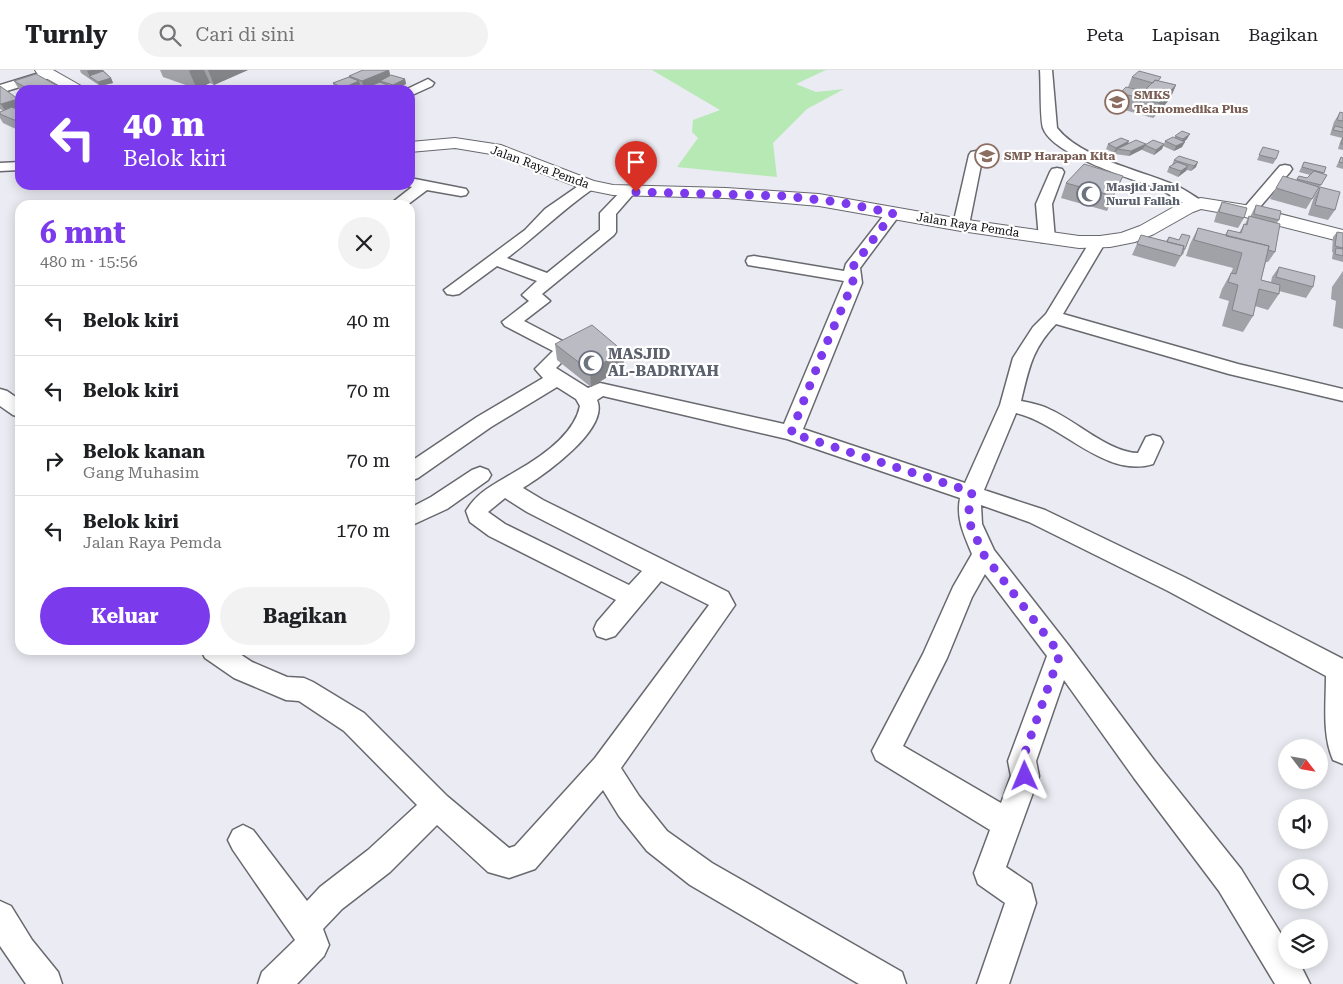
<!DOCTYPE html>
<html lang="id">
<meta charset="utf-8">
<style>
:root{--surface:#fff;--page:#f2f2f2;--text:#202124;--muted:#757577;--line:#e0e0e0;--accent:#7c3aed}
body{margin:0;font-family:"Roboto Serif",serif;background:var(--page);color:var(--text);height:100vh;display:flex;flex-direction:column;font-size:19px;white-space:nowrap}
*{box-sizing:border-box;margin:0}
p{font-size:16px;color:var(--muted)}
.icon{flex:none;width:28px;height:28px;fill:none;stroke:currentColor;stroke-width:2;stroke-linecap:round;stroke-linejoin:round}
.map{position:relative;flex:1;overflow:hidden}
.drawer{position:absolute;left:15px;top:130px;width:400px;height:455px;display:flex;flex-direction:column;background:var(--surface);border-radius:15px;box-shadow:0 2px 12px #0003}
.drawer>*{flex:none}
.banner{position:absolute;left:15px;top:15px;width:400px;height:105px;border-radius:15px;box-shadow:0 2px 12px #0003;background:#7c3aed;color:#fff;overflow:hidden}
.needle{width:32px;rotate:121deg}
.controls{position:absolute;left:1278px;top:669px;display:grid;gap:10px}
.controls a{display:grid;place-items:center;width:50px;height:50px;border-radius:50%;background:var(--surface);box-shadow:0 2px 12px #0003;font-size:25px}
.pin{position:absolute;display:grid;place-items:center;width:42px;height:42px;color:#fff;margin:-51px -21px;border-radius:50% 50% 50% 0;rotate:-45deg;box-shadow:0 0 5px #0007}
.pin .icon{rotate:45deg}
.me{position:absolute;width:55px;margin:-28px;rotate:359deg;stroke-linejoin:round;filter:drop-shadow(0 0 4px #0008)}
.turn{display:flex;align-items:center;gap:18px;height:105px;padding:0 25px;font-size:22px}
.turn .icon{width:65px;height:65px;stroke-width:2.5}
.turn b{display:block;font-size:35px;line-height:42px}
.round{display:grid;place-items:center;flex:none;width:52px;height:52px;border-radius:26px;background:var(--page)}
.headline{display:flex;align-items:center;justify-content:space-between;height:85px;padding:0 25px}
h1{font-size:30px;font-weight:700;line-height:38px;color:var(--accent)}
.action{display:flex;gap:10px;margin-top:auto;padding:10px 25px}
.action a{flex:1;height:58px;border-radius:30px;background:var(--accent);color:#fff;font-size:20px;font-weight:700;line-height:58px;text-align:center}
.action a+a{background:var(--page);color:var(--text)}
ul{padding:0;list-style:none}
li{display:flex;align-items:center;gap:15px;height:70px;padding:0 25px;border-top:1px solid var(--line)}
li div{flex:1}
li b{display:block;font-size:19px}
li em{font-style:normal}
header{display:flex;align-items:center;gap:30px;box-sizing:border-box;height:70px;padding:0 25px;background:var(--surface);border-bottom:1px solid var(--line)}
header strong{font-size:24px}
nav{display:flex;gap:28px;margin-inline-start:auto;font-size:18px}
.search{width:350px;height:45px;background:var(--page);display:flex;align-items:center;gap:12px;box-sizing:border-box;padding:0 18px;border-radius:28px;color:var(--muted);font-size:19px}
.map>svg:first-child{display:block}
.green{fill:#b7e9b5}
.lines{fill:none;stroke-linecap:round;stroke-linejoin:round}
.minor-casing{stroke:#68686f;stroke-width:3}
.secondary-casing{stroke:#68686f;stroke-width:2}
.minor{fill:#fff;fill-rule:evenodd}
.secondary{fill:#fff;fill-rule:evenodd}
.wall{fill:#a1a2a8}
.shaded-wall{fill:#838488}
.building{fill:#bbbcc3;stroke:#838488}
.route{stroke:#7c3aed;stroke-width:9;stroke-dasharray:0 16.2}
.labels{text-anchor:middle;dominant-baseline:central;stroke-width:4.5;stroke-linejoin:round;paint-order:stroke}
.far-education-label{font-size:12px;font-weight:bold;fill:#785e54;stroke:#fff;text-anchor:start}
.far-street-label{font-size:12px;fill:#0c0c0f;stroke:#fff}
.far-worship-label{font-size:12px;font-weight:bold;fill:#5b616d;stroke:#fff;text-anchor:start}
.worship-label{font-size:15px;font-weight:bold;fill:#5b616d;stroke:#fff;text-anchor:start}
</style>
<header>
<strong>Turnly</strong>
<div class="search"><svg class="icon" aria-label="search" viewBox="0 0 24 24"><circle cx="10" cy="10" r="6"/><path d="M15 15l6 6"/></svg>Cari di sini</div>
<nav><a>Peta</a><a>Lapisan</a><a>Bagikan</a></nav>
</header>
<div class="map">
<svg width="1343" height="914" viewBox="0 0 1343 914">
<rect width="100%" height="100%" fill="#ebebf3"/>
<!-- green -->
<path class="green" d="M652 0H826L796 14 816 22 844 19 807 39 773 73 777 107 677 97 698 68 692 62 693 50 720 40Z"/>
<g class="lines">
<!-- minor casing -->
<g class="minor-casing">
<path id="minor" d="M49 0 53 1 55 4 53 7 0 23V15Z
M1040 0H1052L1057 58C1081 88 1136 99 1172 114 1183 118 1192 125 1202 131L1205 134 1202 137C1188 141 1174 125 1161 120 1134 109 1053 86 1043 58 1040 48 1041 13 1040 0Z
M428 9 434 13 432 16 410 26V20H405Z
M976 81 981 82 983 85 969 155 967 158H955L953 155 969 85 971 82Z
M20 92V100L0 101V93Z
M1285 95 1290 96 1292 99 1290 102 1253 145H1243L1240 142 1243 139 1280 96Z
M1057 98 1062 99 1064 102 1052 134 1055 169 1053 172H1041L1039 169 1036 134 1050 102 1052 99Z
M410 108 461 118 466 119 468 122 466 125 461 126 427 120 407 135H389L412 117 405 115H410Z
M589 111 594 112 596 115 594 118C563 139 537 166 507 188L547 203 600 160V143L624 118H634L636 121 616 144V162L614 165 542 224 550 231 524 251 572 276 574 280 556 298 588 318 600 313 784 354 844 211 748 195 746 191 748 187 754 186 844 201 846 194 888 140H898L901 143 860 198 862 213 803 359 965 413 1000 335 1013 288 1033 257 1046 244 1091 170H1103L1105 173 1063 244 1238 294 1343 319V331L1229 304 1056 254C1032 279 1029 298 1021 331 1031 333 1042 335 1051 340 1076 351 1110 383 1138 383L1146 367 1153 365 1160 367 1163 372 1153 394C1105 409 1062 354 1016 343L984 420 1045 440 1184 507 1343 589V694L1333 690C1322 665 1326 633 1326 606L1168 521 1029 452 981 435 982 454 994 480 1069 576 1154 690 1241 799 1286 872V890H1298L1310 914H1275L1219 821 1134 708 1064 610 1036 691 1039 706 1006 797 1031 814 1036 833 1009 914H977L1005 833 978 814 974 803 990 760 876 690 872 681 923 584 953 517 972 484C964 465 956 449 960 428L787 369 603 326 597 330C610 359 544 405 523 418L543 430 728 522 735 535 621 698 639 726 667 761 712 793 902 902 906 914H859L690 815 647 781 619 746 603 720 535 799 509 808 488 802 437 755 390 802 342 839 323 859 329 875 324 886 297 914H258L262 902 295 870 233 780 228 770 233 760 243 755 253 760 307 831 320 817 368 780 417 735 344 661 299 631 286 630 234 608 205 588 201 580H234L252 592 287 607 304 608 313 612 364 643 447 726 509 778 515 776 595 688 709 535 661 511 615 566 606 569 597 566 594 559 597 552 616 530 489 466 470 452 466 441C477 422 495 414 513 403 538 389 574 366 580 336L576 329 557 317 491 357 418 408 410 411V392L477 347 543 308 535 299 553 281 505 256 502 252 529 231 522 225 537 211 497 196 459 224 453 225 447 224 444 220 525 160 545 139 584 112ZM505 428 527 442 642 501 629 515 505 454 488 442ZM985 504 1047 586 1008 691 1011 706 1001 733 903 676 947 588 972 527Z
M0 319 7 321 20 330V347L13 345 0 336Z
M480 397 488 400 491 405 488 410 447 439 410 456V438L431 427 472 400Z
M0 831 11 836 32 870 58 902 62 914H26L0 876Z"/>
</g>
<!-- secondary casing -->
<g class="secondary-casing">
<path id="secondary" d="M35 0H53L83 17 86 20H67L37 3Z
M455 68 501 75 594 111 613 115 726 118 819 124 961 149 1079 166H1100L1121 163 1140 156 1179 134 1201 128 1245 135 1343 160V172L1245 147 1201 139 1193 142 1154 164 1135 172 1110 177 1079 178 961 161 819 136 726 128 613 125 583 119 491 84 455 78 410 82V72Z"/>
</g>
<!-- minor -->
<use href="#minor" class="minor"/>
<!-- secondary -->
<use href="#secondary" class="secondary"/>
</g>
<!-- wall -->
<path class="wall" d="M80 0H103L111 8 113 13 100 16 81 3Z
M160 0H248L214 15 210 13 197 19 163 7Z
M389 0 390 5 405 9 406 14 395 20H328L334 18 333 13 349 7V6Z
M1132 7 1160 11 1176 15 1170 29 1153 48 1114 37 1120 23 1145 21 1128 17Z
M14 11 56 15 59 20H20V21Z
M0 16 18 29 20 33V40H19L20 41V61L18 60 3 53 0 48V42L3 41 0 39Z
M1340 42 1343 43V80L1338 79 1340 72 1342 68 1330 65 1334 52Z
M1175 66 1187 69 1184 72 1182 77 1174 81 1163 76 1162 79 1154 85 1142 80 1143 79 1129 86 1115 84 1116 82 1114 83 1106 79 1108 74 1129 73 1145 75 1164 74 1165 71 1175 68Z
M1263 77 1276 89 1273 94 1257 90Z
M1341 87 1343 88V99L1336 97Z
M1174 90 1196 97 1191 101 1187 100 1178 107 1167 102 1169 97 1172 95Z
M1304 92 1326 97 1323 104 1327 105 1306 139 1270 129 1276 118 1296 110 1299 106 1307 108 1310 105 1299 102Z
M1123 106 1107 141 1061 128 1066 113Z
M1320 117 1335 140 1328 150 1308 145 1314 127Z
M1222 132 1244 148 1238 158 1214 152 1217 142Z
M1256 135 1279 150 1277 153 1275 182 1268 192H1266L1261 210 1271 212 1272 207 1279 197 1313 217 1306 228 1279 221V224L1268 240 1255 236 1253 246 1243 262 1222 256 1229 231 1219 228 1222 219 1231 203 1233 198 1186 186 1190 174 1198 158 1225 165 1228 160 1239 163 1244 154H1245L1249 146 1250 147Z
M1337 162 1343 163V192L1332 189 1333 182H1332L1333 167Z
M1182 164 1185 179 1183 185 1182 184 1175 197 1132 185 1141 165 1166 171 1169 167 1179 170Z
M1343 201V259L1333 256 1336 231 1331 229 1332 217Z
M555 274 623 281 624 297 591 317 557 290Z"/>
<!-- shaded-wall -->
<path class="shaded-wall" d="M91 0H103L106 6H89L92 10 87 1Z
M191 0H204L210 13 197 19 189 1Z
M208 0H248L214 15Z
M389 0 391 9 380 11V14L364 20 362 11Z
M111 8 113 13 100 16 98 12Z
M405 9 406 14 394 20 393 15Z
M359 11 361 20H344L343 18Z
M56 15 59 20H41Z
M1176 15 1170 29 1153 48 1159 33Z
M18 29 20 33V40L7 44 1 34Z
M20 48V57H18L14 50Z
M1190 64 1187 69 1182 73 1185 72 1182 77 1174 81 1176 76 1181 73 1183 69Z
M1129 71 1127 76 1117 79 1116 82 1114 83 1116 78Z
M1146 74 1143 79 1129 86 1131 81Z
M1164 74 1162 79 1154 85 1156 80Z
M1198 92 1196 97 1191 101 1194 96Z
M1188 96 1186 101 1178 107 1181 101Z
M623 281 624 297 591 317 590 301Z"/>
<!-- building -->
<path class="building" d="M363 0H389L362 11 349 6Z
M103 1 111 8 98 12 89 6Z
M1139 1 1161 7 1158 11 1155 10 1153 13 1132 7Z
M36 4 56 15 41 20H30L14 11Z
M391 5 405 9 393 15 380 11Z
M349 7 359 11 343 18 333 13Z
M1155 10 1176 15 1159 33 1120 23 1126 17 1144 21Z
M380 12 392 17 386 20H360Z
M0 16 18 29 1 34H0Z
M334 18 339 20H328Z
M12 37 20 41V48L14 50 0 44V42Z
M1340 42 1343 43V51L1337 50Z
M1335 56 1343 58V62L1333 60Z
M1182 61 1190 64 1183 69 1175 66Z
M1173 67 1185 72 1176 76 1165 71Z
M1343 67V74H1341Z
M1121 68 1129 71 1116 78 1108 74Z
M1136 70 1146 74 1131 81 1117 79Z
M1153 70 1164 74 1156 80 1145 75Z
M1263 77 1279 81 1276 89 1259 85Z
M1179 86 1198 92 1194 96 1174 90Z
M1341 87 1343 88V93L1339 92Z
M1177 92 1188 96 1181 101 1169 97Z
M1304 92 1326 97 1324 103 1302 97Z
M1084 94 1123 106 1113 126 1066 113Z
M1314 101 1327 105 1321 115 1297 109 1299 106 1307 108Z
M1283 106 1319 117 1312 129 1276 118Z
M1320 117 1340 122 1335 140 1315 135Z
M1222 132 1247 138 1244 148 1219 142Z
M1256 135 1281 141 1279 150 1254 144Z
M1249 146 1280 154 1275 182 1268 180 1269 176 1226 166 1228 160 1241 163 1244 154 1247 155Z
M1198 158 1269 176 1261 210 1280 215 1279 224 1259 219 1253 246 1232 240 1238 215 1228 212 1231 203 1236 204 1242 183 1194 170Z
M1337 162 1343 163V178L1335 176Z
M1182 164 1190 166 1185 179H1183L1184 176 1167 172 1169 167 1179 170Z
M1141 165 1184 176 1181 186 1137 174Z
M1336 178 1343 179V186L1335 184Z
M1279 197 1315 206 1313 217 1276 207Z
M592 255 623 281 590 301 555 274Z"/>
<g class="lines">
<!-- route -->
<path class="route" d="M636 122 785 126 838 132 893 143 852 198 853 213 825 277 791 363 972 422 969 439 970 454 984 485 1060 584 1022 691 1025 706"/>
</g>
<!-- icons -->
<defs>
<g id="school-ring" transform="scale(1.25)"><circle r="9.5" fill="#fff" stroke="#8d6e63" stroke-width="1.5"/><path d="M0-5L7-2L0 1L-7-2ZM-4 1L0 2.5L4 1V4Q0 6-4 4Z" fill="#8d6e63"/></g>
<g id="mosque-ring" transform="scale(1.25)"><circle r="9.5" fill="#fff" stroke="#6b7280" stroke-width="1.5"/><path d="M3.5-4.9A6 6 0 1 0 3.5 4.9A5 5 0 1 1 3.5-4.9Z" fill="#6b7280"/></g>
</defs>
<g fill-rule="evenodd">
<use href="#school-ring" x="1117" y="32"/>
<use href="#school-ring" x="987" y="86"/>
<use href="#mosque-ring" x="1089" y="124"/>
<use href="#mosque-ring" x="591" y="293"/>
</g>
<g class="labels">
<!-- far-education labels -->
<g class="far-education-label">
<text x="1134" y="25">SMKS<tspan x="1134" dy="14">Teknomedika Plus</tspan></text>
<text x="1004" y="86">SMP Harapan Kita</text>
</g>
<!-- far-street labels -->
<g class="far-street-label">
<text transform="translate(540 97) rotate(20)">Jalan Raya Pemda</text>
<text transform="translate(968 155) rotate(9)">Jalan Raya Pemda</text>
</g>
<!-- far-worship labels -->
<g class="far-worship-label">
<text x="1106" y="117">Masjid Jami<tspan x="1106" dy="14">Nurul Fallah</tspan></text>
</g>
<!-- worship labels -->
<g class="worship-label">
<text x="608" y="284">MASJID<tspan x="608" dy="17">AL-BADRIYAH</tspan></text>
</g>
</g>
</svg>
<div class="controls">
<a><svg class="needle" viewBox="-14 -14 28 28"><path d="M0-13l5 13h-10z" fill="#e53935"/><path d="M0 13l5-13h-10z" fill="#757577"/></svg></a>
<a><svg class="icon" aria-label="sound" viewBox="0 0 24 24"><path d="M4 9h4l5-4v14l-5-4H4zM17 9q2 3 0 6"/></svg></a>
<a><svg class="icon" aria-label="search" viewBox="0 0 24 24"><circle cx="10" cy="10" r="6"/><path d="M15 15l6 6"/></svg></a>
<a><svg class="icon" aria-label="layers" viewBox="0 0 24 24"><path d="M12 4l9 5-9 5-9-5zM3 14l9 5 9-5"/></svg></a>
</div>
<div class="pin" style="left:636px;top:122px;background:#d93025"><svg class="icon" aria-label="arrive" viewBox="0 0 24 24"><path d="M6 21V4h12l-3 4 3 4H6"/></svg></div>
<svg class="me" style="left:1025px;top:706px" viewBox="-20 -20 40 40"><path d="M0-17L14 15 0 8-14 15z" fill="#7c3aed" stroke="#fff" stroke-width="4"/></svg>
<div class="banner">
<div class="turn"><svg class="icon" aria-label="left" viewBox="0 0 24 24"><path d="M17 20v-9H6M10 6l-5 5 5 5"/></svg><div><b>40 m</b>Belok kiri</div></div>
</div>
<section class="drawer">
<div class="headline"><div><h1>6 mnt</h1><p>480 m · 15:56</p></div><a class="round"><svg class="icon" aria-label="close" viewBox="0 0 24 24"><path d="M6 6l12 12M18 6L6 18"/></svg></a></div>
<ul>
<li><svg class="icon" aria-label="left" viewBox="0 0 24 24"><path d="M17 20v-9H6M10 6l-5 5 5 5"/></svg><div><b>Belok kiri</b></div><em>40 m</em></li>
<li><svg class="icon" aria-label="left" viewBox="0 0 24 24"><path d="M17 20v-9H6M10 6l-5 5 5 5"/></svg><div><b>Belok kiri</b></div><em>70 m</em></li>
<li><svg class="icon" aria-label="right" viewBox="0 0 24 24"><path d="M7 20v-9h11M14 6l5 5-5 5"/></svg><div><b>Belok kanan</b><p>Gang Muhasim</p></div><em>70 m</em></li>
<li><svg class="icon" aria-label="left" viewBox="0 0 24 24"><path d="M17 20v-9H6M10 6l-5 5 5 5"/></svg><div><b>Belok kiri</b><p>Jalan Raya Pemda</p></div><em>170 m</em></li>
</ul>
<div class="action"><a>Keluar</a><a>Bagikan</a></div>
</section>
</div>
